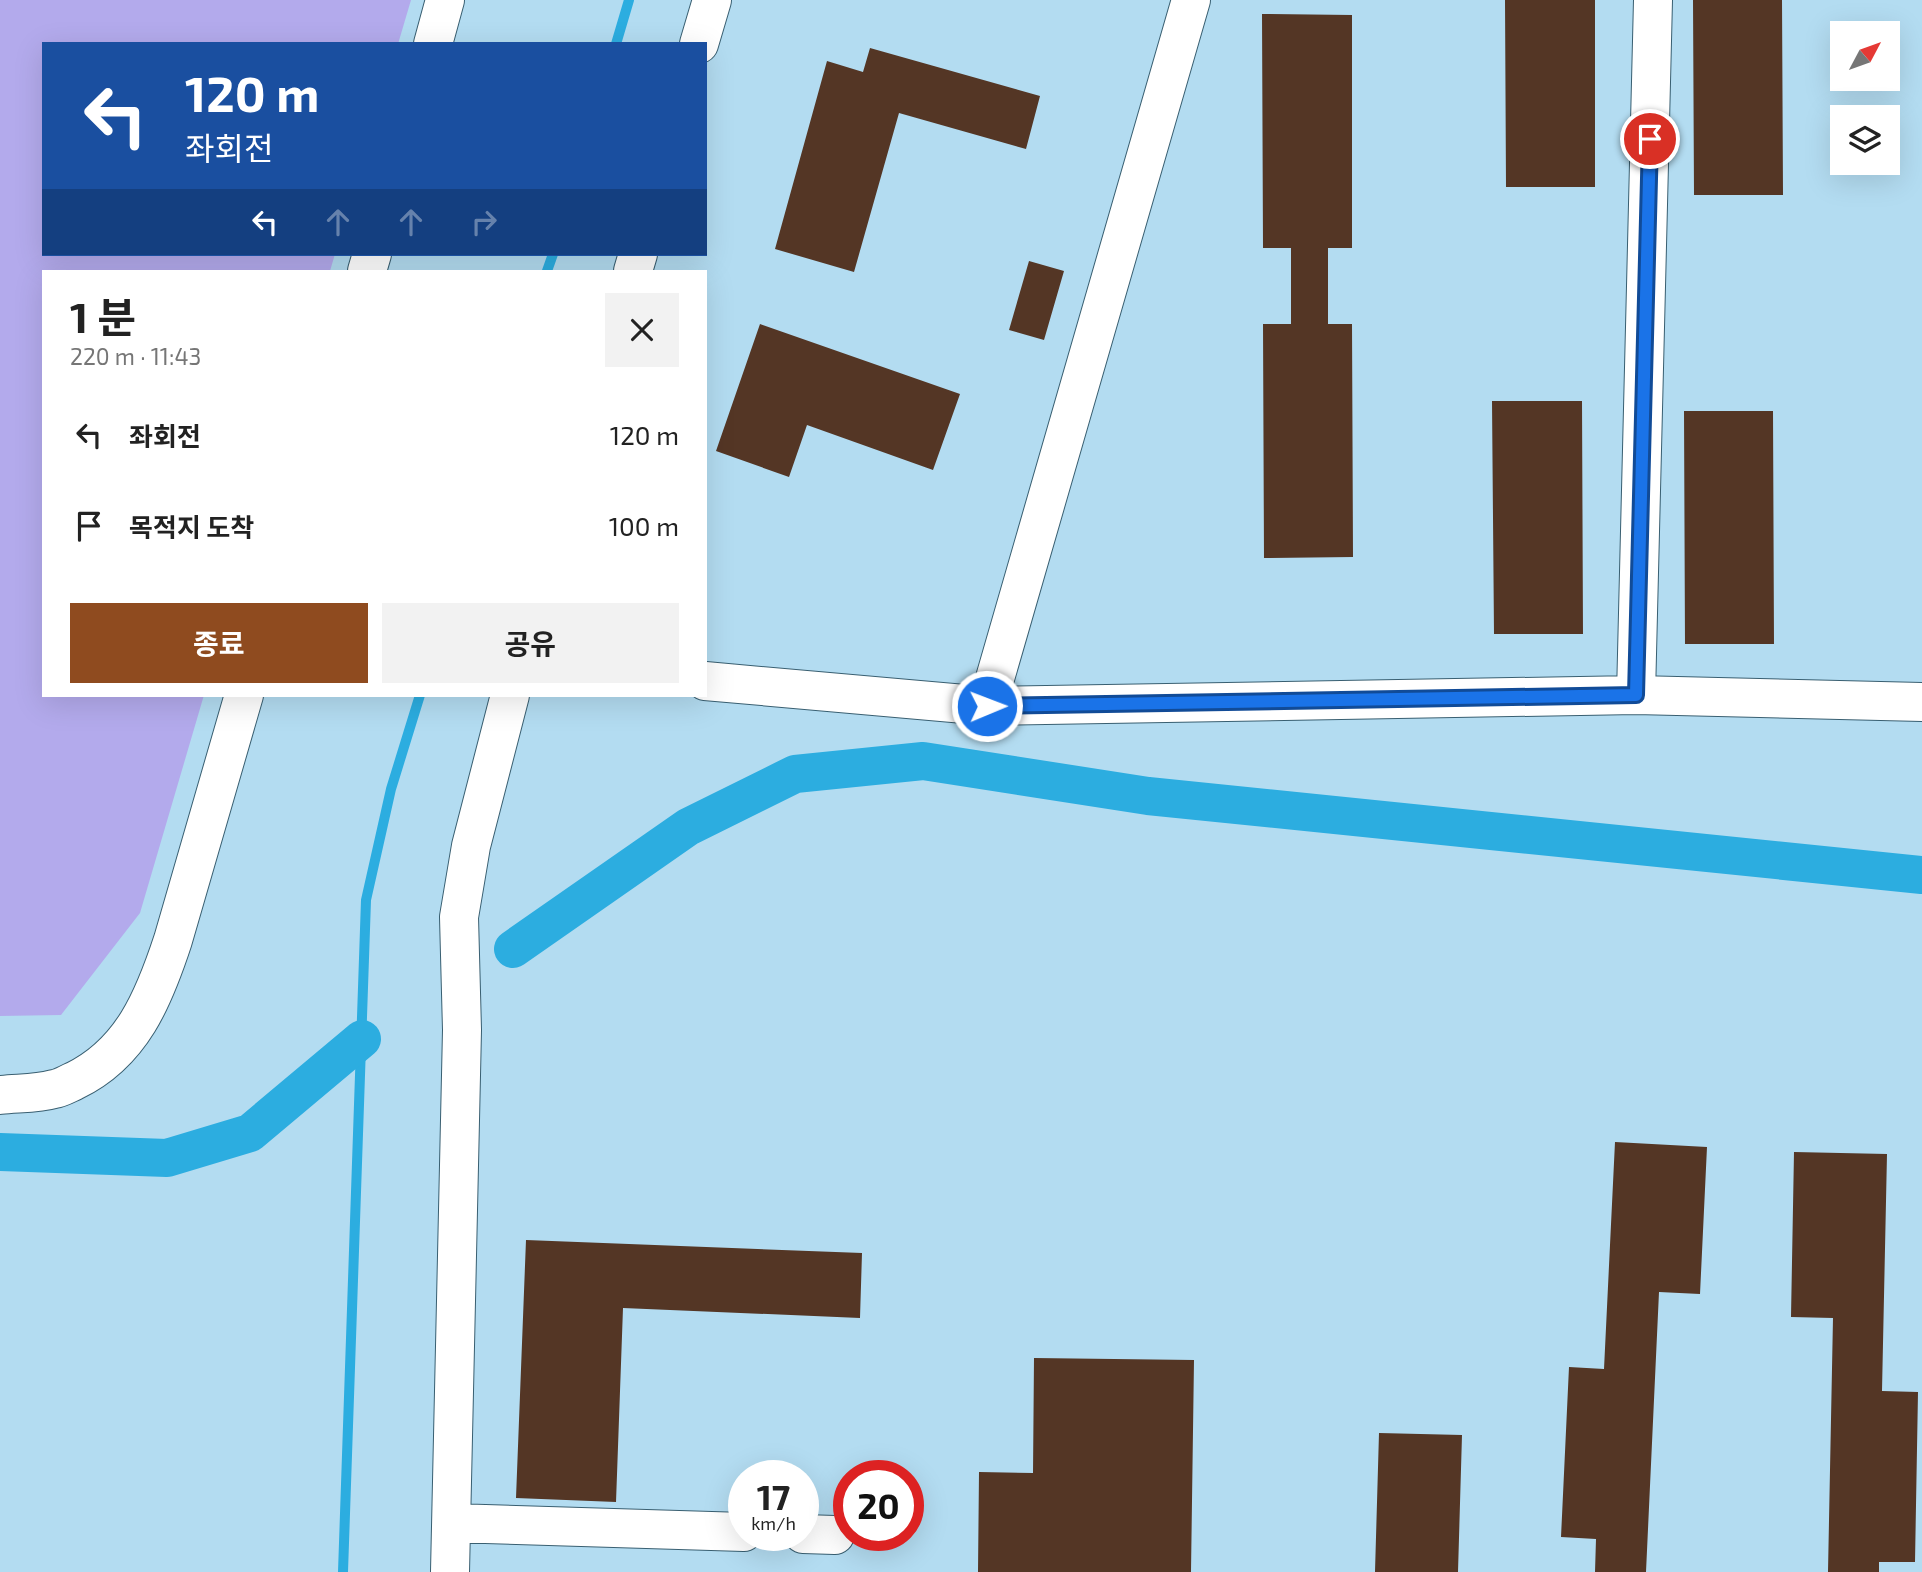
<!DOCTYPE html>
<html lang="ko">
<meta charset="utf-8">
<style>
:root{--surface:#fff;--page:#f2f2f2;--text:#222;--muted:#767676;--accent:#8f4b1f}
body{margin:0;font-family:"Exo 2","Noto Sans KR",sans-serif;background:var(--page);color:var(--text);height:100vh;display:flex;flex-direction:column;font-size:26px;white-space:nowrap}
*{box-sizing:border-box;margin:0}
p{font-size:23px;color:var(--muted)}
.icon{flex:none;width:38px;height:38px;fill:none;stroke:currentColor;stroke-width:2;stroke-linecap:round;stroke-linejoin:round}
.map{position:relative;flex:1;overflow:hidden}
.drawer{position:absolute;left:42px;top:270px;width:665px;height:427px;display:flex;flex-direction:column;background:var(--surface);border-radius:0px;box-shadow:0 7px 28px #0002}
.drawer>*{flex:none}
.banner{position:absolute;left:42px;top:42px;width:665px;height:214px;border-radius:0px;box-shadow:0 7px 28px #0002;background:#1a4fa0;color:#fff;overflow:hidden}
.needle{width:46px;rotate:49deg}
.tools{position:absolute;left:1830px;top:21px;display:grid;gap:14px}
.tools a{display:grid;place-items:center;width:70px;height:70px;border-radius:0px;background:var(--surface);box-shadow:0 7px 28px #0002;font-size:35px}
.speed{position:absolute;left:728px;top:1460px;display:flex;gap:14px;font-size:35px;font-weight:700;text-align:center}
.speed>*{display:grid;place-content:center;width:91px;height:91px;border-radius:50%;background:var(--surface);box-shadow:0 7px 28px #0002;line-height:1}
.speed small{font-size:18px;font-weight:400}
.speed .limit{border:10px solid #d22;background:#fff;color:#111}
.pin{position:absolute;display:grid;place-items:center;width:60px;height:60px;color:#fff;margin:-30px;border:4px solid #fff;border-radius:50%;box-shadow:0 2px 7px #0007}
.me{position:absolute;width:77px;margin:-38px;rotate:89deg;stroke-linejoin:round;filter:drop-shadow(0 0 5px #0008)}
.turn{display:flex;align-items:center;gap:24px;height:147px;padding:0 28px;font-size:32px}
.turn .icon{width:91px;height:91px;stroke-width:2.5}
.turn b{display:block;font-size:49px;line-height:60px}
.lanes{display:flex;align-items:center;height:66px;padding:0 28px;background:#0003;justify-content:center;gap:35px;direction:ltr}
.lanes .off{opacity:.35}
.round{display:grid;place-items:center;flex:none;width:74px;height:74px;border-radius:0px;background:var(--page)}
.head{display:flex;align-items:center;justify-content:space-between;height:119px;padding:0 28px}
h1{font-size:42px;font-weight:700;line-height:52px}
.action{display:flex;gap:14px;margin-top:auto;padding:14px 28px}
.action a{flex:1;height:80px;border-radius:0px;background:var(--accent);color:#fff;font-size:28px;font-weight:700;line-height:80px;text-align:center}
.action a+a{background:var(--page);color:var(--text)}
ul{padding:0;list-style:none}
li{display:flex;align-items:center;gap:21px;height:91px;padding:0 28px}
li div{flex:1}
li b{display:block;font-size:26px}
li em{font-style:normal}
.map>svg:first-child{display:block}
.green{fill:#b3aaec}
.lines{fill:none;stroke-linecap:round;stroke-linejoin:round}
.stream{stroke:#2cade0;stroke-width:10}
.canal{stroke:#2cade0;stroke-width:38}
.building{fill:#543625}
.minor-casing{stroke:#395f71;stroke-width:40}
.minor{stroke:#fff;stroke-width:38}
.route-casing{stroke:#114b97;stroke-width:18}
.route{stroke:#1a73e8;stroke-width:12}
</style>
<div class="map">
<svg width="1922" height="1572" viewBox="0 0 1922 1572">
<rect width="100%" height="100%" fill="#b3dcf1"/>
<!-- green -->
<path class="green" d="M0 0H411L398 44H44V254H335L330 271H44V695H204L140 913 61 1015 0 1016Z"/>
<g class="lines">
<!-- stream -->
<path class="stream" d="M616 44 629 0
M547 271 553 254
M343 1572 366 900 391 789 420 695"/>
<!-- canal -->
<path class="canal" d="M513 949 688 827 795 774 923 761 1148 796 1922 875
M0 1152 167 1158 250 1133 362 1039"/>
</g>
<!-- building -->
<path class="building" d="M1505 0H1595V187H1506Z
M1693 0H1782L1783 195H1694Z
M1262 14 1352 15V248H1328V324H1352L1353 557 1264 558 1263 324H1291V248H1263Z
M870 48 1040 96 1026 149 899 113 854 272 775 249 827 61 863 72Z
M1029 261 1064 271 1044 340 1009 330Z
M760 324 960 394 933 470 807 425 789 477 716 451Z
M1492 401H1582L1583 634H1494Z
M1684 411H1773L1774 644H1685Z
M1615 1142 1707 1147 1700 1294 1659 1292 1646 1572H1595L1596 1539 1561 1537 1569 1367 1604 1369Z
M1794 1152 1887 1154 1882 1391 1918 1392 1915 1562H1879V1572H1828L1833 1318 1791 1317Z
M526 1240 862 1253 860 1318 623 1308 616 1502 516 1498Z
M1034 1358 1194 1360 1191 1572H978L979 1472 1033 1473Z
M1379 1433 1462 1435 1458 1572H1375Z"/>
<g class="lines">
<!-- minor casing -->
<g class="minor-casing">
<path id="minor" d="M433 44 445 0
M699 44 712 0
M367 271 372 254
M633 271 638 254
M705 681 987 706 1636 695 1922 702
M1636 695 1653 0
M987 706 1191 0
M0 1095C17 1093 37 1094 54 1089 61 1088 67 1084 74 1081 132 1053 154 998 173 940L244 695
M452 1523 744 1532
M803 1534 835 1535
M450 1572 462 1030 459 917 471 846 510 695"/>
</g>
<!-- minor -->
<use href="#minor" class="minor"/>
</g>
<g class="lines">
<!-- route casing -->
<g class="route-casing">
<path id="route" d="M987 706 1636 695 1650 139"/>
</g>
<!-- route -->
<use href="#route" class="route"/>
</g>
</svg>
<div class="tools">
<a><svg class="needle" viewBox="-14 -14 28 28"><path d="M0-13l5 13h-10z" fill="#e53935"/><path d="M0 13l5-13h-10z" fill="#767676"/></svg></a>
<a><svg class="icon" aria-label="layers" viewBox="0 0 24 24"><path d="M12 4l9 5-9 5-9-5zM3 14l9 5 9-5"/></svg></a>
</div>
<div class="speed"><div>17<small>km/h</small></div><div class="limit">20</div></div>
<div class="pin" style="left:1650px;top:139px;background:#d93025"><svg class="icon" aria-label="arrive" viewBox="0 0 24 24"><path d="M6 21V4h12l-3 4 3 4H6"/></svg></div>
<svg class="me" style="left:987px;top:706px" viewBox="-20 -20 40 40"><circle r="17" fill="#1a73e8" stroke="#fff" stroke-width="3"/><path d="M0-11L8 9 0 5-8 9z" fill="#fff"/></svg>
<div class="banner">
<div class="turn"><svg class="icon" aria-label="left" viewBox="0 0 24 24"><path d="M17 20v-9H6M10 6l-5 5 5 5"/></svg><div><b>120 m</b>좌회전</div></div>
<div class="lanes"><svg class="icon" aria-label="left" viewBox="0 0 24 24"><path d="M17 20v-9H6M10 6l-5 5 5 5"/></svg><svg class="icon off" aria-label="ahead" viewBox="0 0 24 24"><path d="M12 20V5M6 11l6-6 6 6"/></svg><svg class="icon off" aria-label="ahead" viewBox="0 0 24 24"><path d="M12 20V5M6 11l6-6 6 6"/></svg><svg class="icon off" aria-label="right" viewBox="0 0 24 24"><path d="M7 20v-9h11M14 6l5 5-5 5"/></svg></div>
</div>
<section class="drawer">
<div class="head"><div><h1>1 분</h1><p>220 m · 11:43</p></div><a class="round"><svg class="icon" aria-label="close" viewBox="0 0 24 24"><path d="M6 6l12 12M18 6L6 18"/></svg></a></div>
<ul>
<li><svg class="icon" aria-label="left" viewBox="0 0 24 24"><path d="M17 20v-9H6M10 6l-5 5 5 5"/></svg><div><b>좌회전</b></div><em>120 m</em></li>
<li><svg class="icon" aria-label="arrive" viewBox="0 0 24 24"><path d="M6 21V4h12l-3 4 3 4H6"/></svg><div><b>목적지 도착</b></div><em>100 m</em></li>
</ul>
<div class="action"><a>종료</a><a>공유</a></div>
</section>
</div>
